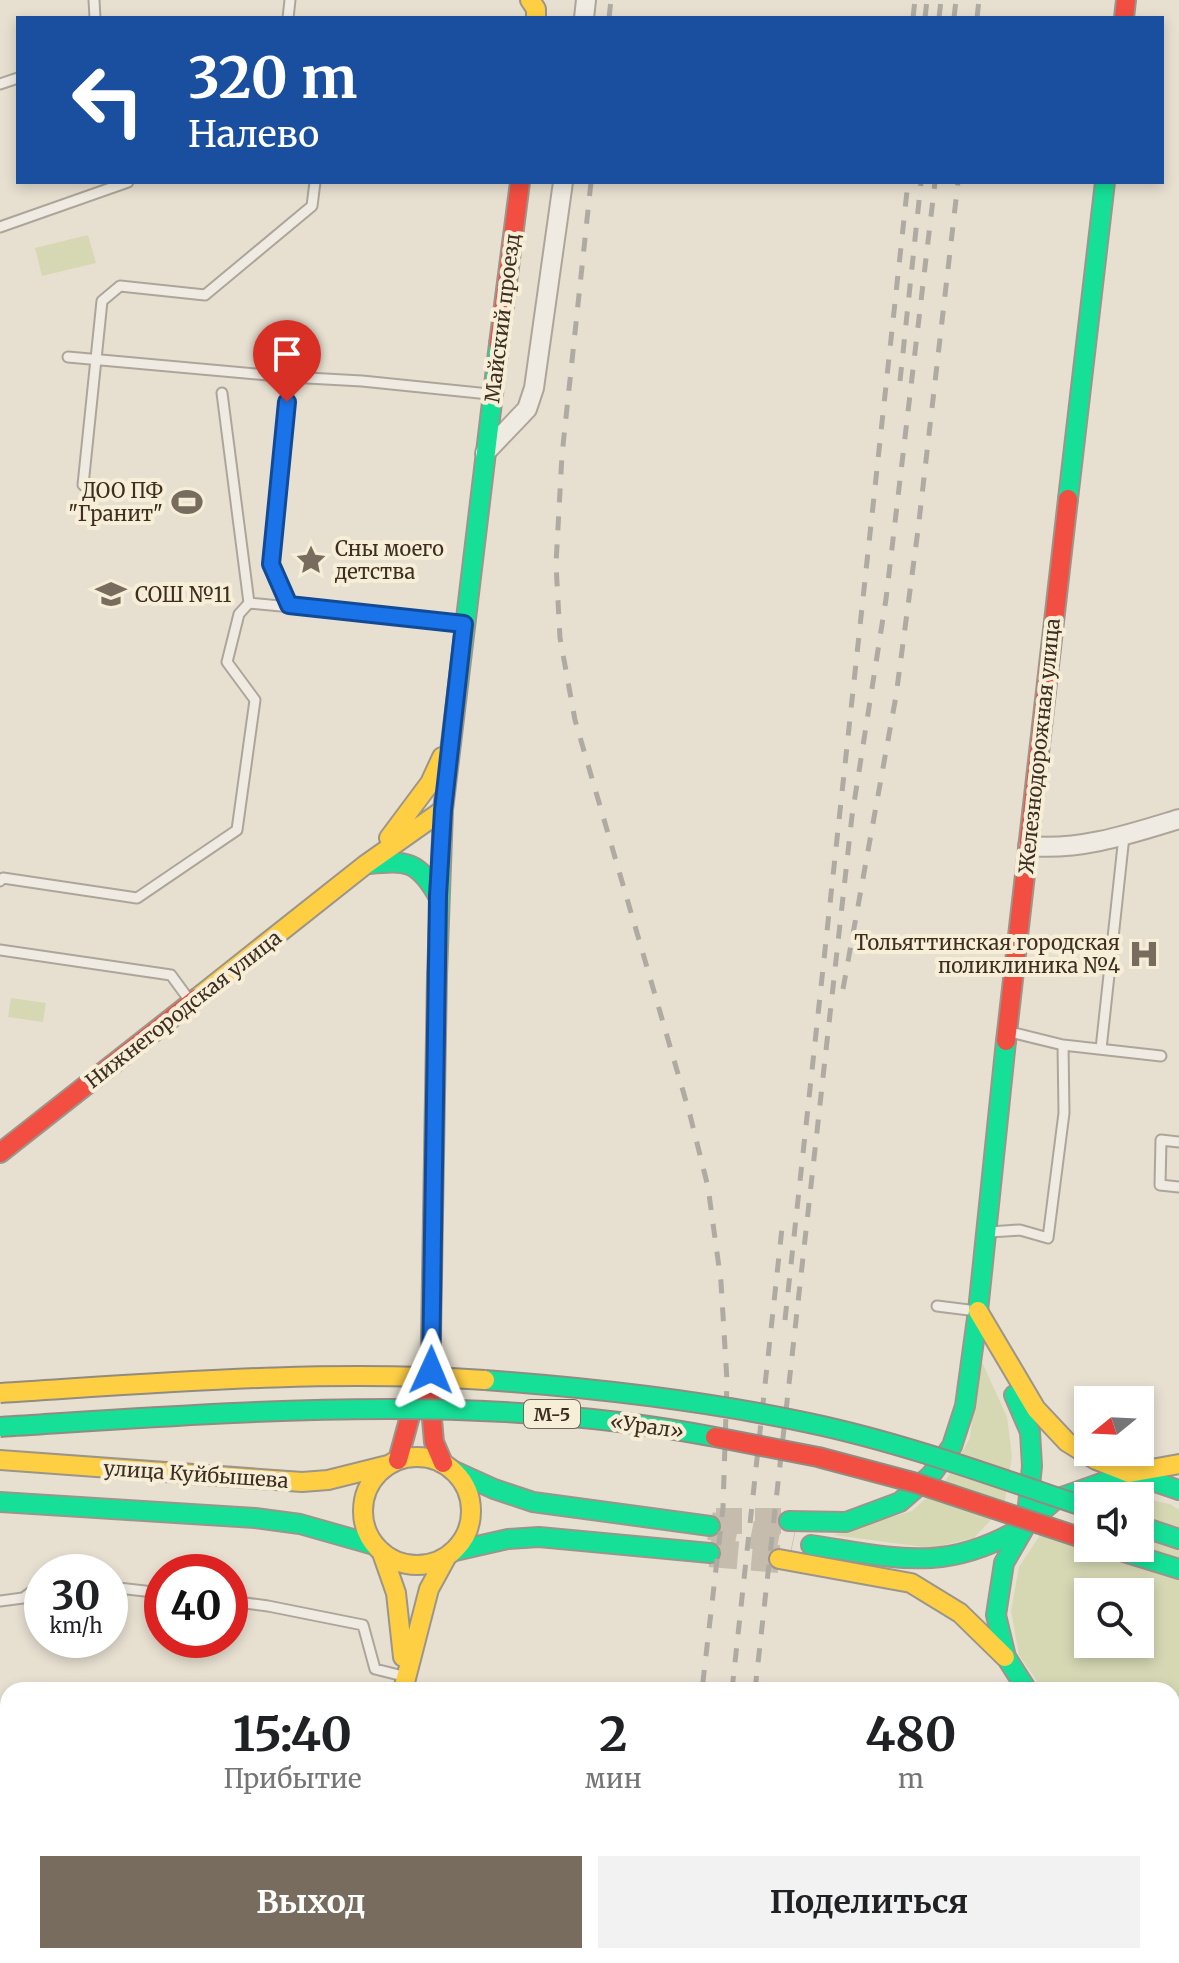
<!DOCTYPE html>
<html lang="ru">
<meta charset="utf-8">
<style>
:root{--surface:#fff;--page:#f2f2f2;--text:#202124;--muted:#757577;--accent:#786c5e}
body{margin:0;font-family:Merriweather,serif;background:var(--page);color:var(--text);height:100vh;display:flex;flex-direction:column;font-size:30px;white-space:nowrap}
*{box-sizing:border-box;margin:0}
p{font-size:26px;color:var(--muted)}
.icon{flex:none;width:44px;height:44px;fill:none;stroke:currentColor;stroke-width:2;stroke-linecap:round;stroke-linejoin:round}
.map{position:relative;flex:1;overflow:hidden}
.details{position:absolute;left:0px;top:1682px;width:1180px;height:282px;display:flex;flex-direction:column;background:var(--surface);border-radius:24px 24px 0 0;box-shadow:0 4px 12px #0003}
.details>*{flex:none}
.banner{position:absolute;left:16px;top:16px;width:1148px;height:168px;border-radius:0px;box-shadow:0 4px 12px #0003;background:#1a4fa0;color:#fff;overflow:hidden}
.needle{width:52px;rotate:252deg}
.controls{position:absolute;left:1074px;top:1386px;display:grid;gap:16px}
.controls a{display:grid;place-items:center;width:80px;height:80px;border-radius:0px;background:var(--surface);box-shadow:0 4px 12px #0003;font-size:40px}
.speed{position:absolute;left:24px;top:1554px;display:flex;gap:16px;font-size:40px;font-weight:700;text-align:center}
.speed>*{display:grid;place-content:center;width:104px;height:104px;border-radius:50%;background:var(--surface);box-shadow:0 4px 12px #0003;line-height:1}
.speed small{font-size:20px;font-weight:400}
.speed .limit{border:12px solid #d22;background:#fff;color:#111}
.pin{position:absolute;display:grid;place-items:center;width:68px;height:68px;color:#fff;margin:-82px -34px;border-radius:50% 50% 50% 0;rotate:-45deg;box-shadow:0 0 8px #0007}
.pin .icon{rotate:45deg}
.me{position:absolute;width:88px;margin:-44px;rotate:1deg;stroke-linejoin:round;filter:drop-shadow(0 0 6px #0008)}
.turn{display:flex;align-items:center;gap:28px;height:168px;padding:0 40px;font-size:36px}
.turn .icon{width:104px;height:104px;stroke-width:2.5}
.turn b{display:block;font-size:56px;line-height:68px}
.eta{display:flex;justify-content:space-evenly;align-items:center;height:136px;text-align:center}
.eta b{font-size:48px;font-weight:700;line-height:56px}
.button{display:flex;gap:16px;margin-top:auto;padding:16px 40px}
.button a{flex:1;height:92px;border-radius:0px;background:var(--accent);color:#fff;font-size:32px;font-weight:700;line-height:92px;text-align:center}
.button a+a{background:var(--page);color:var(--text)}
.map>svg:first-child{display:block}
.green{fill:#d6d7b3;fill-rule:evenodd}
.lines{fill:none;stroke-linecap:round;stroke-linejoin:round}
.secondary-tunnel{stroke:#c5bcae;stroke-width:26;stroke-dasharray:26 13;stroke-linecap:butt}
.primary-tunnel{stroke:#c5bcae;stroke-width:28;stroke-dasharray:28 14;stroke-linecap:butt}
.lane-casing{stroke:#ada599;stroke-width:13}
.street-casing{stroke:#ada599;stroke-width:22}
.fast-casing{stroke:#9c958a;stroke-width:22}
.slow-casing{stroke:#9c958a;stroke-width:22}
.jam-casing{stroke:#9c958a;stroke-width:22}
.lane{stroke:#efebe3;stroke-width:9}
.street{stroke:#efebe3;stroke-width:18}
.fast{stroke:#16e098;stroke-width:18}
.slow{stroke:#ffcf43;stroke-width:18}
.jam{stroke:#f24e42;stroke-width:18}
.rail{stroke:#afaaa2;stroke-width:5;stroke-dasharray:14 14;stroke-linecap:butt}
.fast-bridge-casing{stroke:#928b80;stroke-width:22;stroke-linecap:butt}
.slow-bridge-casing{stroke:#928b80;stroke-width:22;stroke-linecap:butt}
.jam-bridge-casing{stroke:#928b80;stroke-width:22;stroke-linecap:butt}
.fast-bridge{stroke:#16e098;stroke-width:18}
.slow-bridge{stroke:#ffcf43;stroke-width:18}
.jam-bridge{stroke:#f24e42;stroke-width:18}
.route-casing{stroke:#114b97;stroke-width:20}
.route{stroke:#1a73e8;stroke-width:14}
.labels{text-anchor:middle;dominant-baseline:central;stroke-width:8;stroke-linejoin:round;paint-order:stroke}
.shield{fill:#f7eed8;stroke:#756857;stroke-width:2}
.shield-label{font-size:18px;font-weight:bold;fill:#3d2e20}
.street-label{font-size:20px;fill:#3d2e20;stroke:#f7eed8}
.poi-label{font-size:20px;fill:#3d2e20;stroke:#f7eed8;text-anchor:end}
</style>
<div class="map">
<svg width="1179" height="1963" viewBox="0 0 1179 1963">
<rect width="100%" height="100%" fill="#e7e0d1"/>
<!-- green -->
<path class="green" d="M88 235 96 263 42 276 35 248Z
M11 998 46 1003 43 1022 8 1017Z
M982 1362 1007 1417 1012 1456 1004 1506 974 1538 931 1548 833 1535 912 1511 946 1480 970 1438 978 1363Z
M1140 1498 1170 1504 1179 1510V1712L1172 1716V1690H1043L1019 1655 1011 1611 1019 1567 1044 1529 1088 1548H1140ZM1088 1592H1140V1644H1088Z"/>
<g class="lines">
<!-- secondary-tunnel -->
<path class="secondary-tunnel" d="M716 1521H789"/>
<!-- primary-tunnel -->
<path class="primary-tunnel" d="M710 1526 793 1543
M710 1553 779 1559"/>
<!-- lane casing -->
<g class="lane-casing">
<path id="lane" d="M94 0 95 18
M288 18 290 0
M0 84 18 78
M0 227 128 182
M68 357 289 377
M222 393 249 603
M83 485 102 301 120 286 205 295 312 206 315 182
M289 605 271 564 289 377 362 381 489 394
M0 881 3 878 137 898 237 830 255 700 227 662 239 614 249 603 460 623
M0 950 171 975 190 1001
M1063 1045 1161 1056
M1101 1049 1124 836
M1179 1142 1161 1140 1160 1185 1179 1187
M989 1232 1020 1230 1048 1238 1064 1113 1063 1045 1010 1032
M937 1306 977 1311
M110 1587 162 1593
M0 1601 23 1598 42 1584
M230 1601 268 1606 363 1625 375 1669 403 1676"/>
</g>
<!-- street casing -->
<g class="street-casing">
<path id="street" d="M584 18 586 0
M485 453 527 409 534 388 563 182
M1028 846C1080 851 1130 834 1179 819
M0 1737 8 1758
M87 1956 90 1963
M942 1956 945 1963"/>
</g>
<!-- fast casing -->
<g class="fast-casing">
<path id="fast" d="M1068 499 1105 182
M369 864C407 860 418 861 438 896
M437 975 443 810 499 344
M1014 1395 1030 1432 1032 1466 1028 1505
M452 1470 494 1489 533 1502 710 1526
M0 1502 255 1518 300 1524 374 1545
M789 1521 846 1522 900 1502 931 1475 952 1446 965 1406 978 1311 1006 1041
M1140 1526 1179 1539
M811 1545C896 1558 946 1574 1025 1526
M1111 1548 1179 1569
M455 1551 508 1539 539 1537 710 1553
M1027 1690 1006 1657 996 1615 1004 1563 1026 1525 1056 1499 1129 1473 1179 1490
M366 1963 367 1956"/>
</g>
<!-- slow casing -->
<g class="slow-casing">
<path id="slow" d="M530 0 536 9V18
M389 838 430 783 442 757
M197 998 365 865 443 810
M978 1311 1036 1409 1067 1442 1096 1460 1129 1473 1179 1464
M363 1511a54 54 0 1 1 108 0a54 54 0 1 1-108 0Z
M0 1460 302 1482 328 1480 388 1465
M382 1553 396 1593 403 1657
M779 1559 911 1583 960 1613 1005 1657
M403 1690 429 1589 446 1558
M1172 1731 1179 1727"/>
</g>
<!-- jam casing -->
<g class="jam-casing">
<path id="jam" d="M1124 18 1126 0
M499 344 520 182
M437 975 430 1397 434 1442 443 1463
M1006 1041 1068 499
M0 1153 197 998
M398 1460 416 1394"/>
</g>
<!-- lane -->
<use href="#lane" class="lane"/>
<!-- street -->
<use href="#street" class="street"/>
<!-- fast -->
<use href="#fast" class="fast"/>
<!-- slow -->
<use href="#slow" class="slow"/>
<!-- jam -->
<use href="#jam" class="jam"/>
<!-- rail -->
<path class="rail" d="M609 18 611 0
M913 18 915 0
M925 18 927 0
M939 18 941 0
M954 18 956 0
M977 18 979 0
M591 182 562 455 556 564 560 638 575 720 690 1115 708 1187 721 1282 727 1381 723 1508 702 1690
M900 381 921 182
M843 989 896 696 918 530 958 182
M785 1320 908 182
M732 1690 782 1228
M755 1690 852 816 886 599 935 182
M669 1963 670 1956
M699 1963 700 1956
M724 1963 725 1956"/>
<!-- fast-bridge casing -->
<g class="fast-bridge-casing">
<path id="fast-bridge" d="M485 1380C593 1388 703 1400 809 1423 904 1443 996 1477 1088 1508
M0 1427C238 1412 479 1391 715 1437"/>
</g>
<!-- slow-bridge casing -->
<g class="slow-bridge-casing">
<path id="slow-bridge" d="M0 1393C161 1383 324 1369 485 1380"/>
</g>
<!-- jam-bridge casing -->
<g class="jam-bridge-casing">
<path id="jam-bridge" d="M715 1437 818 1457 916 1483 1088 1540"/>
</g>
<!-- fast-bridge -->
<use href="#fast-bridge" class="fast-bridge"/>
<!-- slow-bridge -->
<use href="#slow-bridge" class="slow-bridge"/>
<!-- jam-bridge -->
<use href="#jam-bridge" class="jam-bridge"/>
</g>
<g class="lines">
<!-- route casing -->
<g class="route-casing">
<path id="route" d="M287 402 271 564 289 605 464 624 443 810 438 896 431 1370"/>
</g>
<!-- route -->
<use href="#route" class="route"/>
</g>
<!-- icons -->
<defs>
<g id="stadium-bare" transform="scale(2.4)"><path d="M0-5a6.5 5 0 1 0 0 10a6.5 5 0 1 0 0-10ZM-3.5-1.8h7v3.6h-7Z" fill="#786c5e" stroke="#f7eed8" stroke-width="2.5" paint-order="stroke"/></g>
<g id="sight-bare" transform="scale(2.4)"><path d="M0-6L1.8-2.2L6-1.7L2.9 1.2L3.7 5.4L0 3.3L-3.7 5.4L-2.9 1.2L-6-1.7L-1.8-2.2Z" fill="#786c5e" stroke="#f7eed8" stroke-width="2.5" paint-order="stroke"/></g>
<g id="school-bare" transform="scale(2.4)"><path d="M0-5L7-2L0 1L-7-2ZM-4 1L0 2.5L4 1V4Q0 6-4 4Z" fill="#786c5e" stroke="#f7eed8" stroke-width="2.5" paint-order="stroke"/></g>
<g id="hospital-bare" transform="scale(2.4)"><path d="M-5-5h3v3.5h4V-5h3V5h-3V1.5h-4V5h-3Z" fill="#786c5e" stroke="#f7eed8" stroke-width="2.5" paint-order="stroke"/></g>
</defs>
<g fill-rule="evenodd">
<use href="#stadium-bare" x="187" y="502"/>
<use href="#sight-bare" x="311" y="560"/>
<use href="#school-bare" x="111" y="594"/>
<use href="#hospital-bare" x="1144" y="954"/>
</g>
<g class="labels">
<!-- shield labels -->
<rect class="shield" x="524" y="1400" width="56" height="28" rx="6"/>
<g class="shield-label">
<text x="552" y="1414">М-5</text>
</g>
<!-- street labels -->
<g class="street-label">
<text transform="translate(502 318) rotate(-83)">Майский проезд</text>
<text transform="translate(1039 746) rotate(-84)">Железнодорожная улица</text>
<text transform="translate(183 1009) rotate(-38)">Нижнегородская улица</text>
<text transform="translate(647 1426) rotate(8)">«Урал»</text>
<text transform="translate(196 1474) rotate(4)">улица Куйбышева</text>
</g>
<!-- poi labels -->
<g class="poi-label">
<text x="163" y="490">ДОО ПФ<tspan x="163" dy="23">"Гранит"</tspan></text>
<text x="335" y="548" text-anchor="start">Сны моего<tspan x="335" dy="23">детства</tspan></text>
<text x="135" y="594" text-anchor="start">СОШ №11</text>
<text x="1120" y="942">Тольяттинская городская<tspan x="1120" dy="23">поликлиника №4</tspan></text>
</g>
</g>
</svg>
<div class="controls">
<a><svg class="needle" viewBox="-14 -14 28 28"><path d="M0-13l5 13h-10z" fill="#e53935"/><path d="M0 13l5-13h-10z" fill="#757577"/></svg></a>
<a><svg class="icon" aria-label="sound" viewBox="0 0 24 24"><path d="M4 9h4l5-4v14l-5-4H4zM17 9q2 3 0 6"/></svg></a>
<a><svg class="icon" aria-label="search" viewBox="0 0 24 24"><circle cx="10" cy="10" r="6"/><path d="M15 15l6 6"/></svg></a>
</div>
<div class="speed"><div>30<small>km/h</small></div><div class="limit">40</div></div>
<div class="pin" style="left:287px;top:402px;background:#d93025"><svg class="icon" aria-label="arrive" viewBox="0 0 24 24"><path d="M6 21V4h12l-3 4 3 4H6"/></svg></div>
<svg class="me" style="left:431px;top:1370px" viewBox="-20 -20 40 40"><path d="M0-17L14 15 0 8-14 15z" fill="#1a73e8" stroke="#fff" stroke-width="4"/></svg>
<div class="banner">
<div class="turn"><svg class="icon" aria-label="left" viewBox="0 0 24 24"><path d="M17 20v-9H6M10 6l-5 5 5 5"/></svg><div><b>320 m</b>Налево</div></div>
</div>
<section class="details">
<div class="eta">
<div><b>15:40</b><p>Прибытие</p></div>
<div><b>2</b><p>мин</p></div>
<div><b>480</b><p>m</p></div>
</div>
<div class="button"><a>Выход</a><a>Поделиться</a></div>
</section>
</div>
